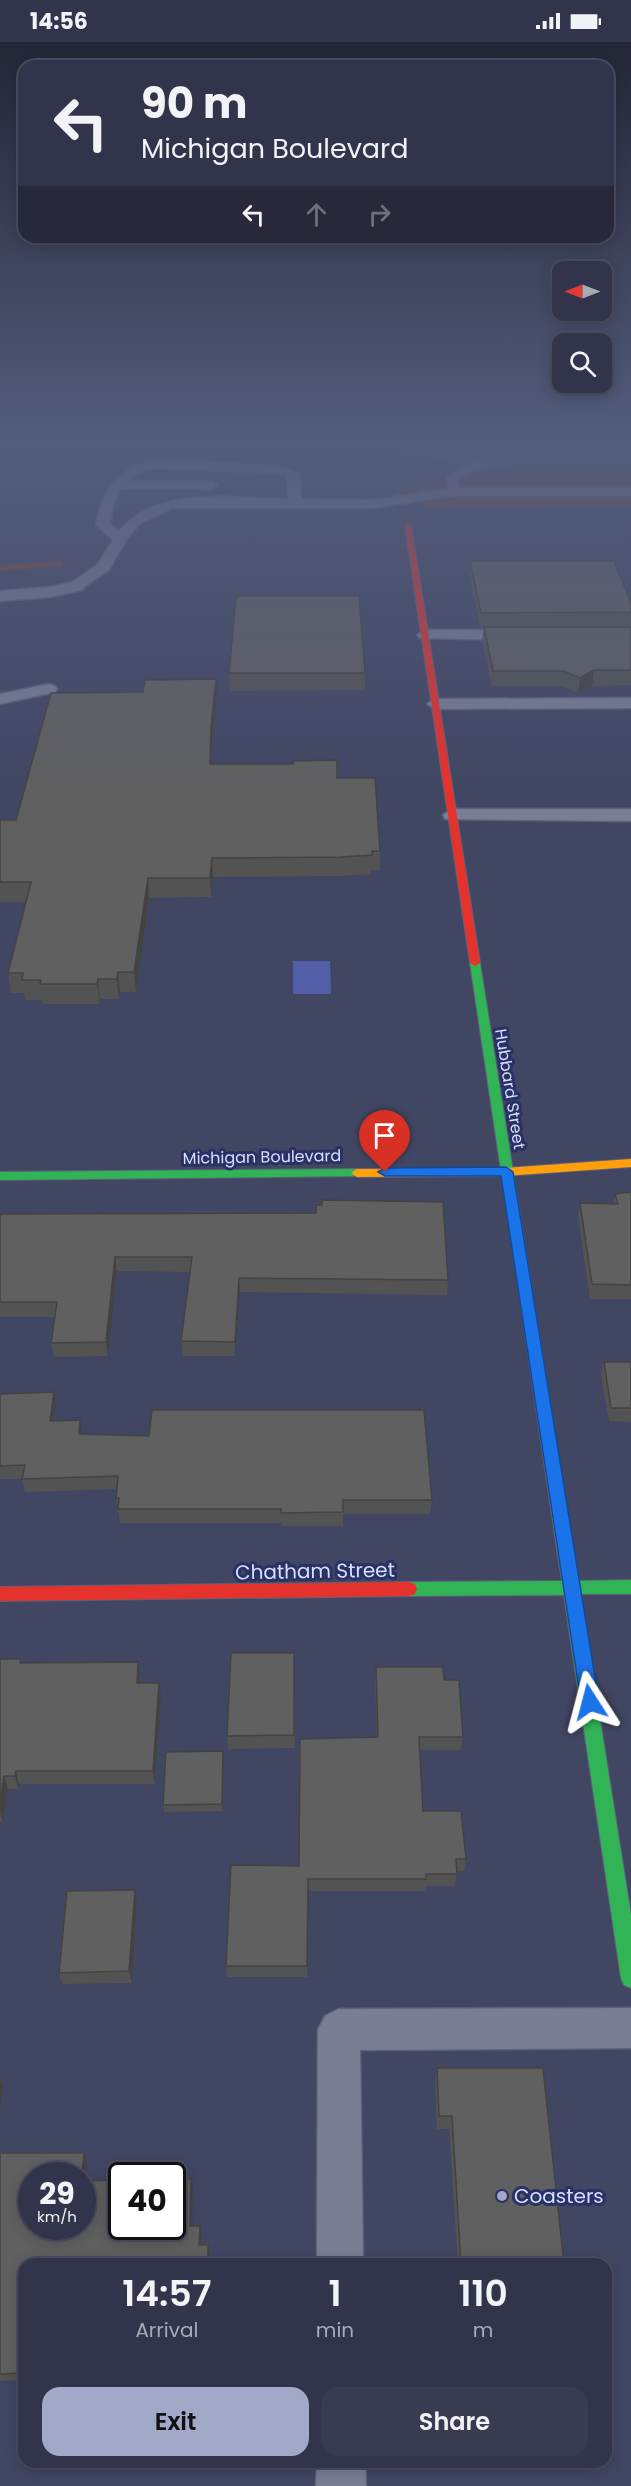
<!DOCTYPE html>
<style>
:root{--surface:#31344a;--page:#393c51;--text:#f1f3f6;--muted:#a8aab5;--line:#4c4f62;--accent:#a2a9c8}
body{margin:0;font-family:Poppins,sans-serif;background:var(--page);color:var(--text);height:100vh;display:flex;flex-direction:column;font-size:22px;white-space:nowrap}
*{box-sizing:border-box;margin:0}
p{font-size:20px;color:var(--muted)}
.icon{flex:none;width:33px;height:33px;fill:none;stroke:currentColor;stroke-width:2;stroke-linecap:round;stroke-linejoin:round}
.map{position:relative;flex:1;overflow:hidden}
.details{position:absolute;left:18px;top:2216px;width:594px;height:210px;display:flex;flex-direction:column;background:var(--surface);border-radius:18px;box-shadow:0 3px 15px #0003,0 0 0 2px var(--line)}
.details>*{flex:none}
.guide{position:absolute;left:18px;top:18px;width:596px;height:183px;border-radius:18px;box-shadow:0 3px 15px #0003,0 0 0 2px var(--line);background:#31344a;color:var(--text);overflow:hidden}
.needle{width:39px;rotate:270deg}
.buttons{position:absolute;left:552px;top:219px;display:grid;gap:12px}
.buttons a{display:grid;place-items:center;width:60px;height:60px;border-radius:12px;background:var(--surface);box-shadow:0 3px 15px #0003,0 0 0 2px var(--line);font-size:30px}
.speed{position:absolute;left:18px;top:2120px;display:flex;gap:12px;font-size:30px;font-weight:700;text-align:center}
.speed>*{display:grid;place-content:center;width:78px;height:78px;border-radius:50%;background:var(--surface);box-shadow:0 3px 15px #0003,0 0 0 2px var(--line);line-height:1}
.speed small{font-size:15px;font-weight:400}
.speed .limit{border:3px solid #111;border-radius:9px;background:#fff;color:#111}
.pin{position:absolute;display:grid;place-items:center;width:51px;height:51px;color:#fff;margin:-62px -26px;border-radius:50% 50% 50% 0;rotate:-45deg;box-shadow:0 0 6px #0007}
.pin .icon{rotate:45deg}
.me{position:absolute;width:66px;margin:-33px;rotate:351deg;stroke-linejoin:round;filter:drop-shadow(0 0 4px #0008)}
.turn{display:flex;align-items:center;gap:21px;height:126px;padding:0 24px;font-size:27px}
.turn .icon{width:78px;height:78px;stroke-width:2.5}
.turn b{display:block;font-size:42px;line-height:51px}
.lanes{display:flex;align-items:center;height:57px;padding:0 24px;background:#0003;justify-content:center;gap:30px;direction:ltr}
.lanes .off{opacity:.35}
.eta{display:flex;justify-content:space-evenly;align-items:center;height:102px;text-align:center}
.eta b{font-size:36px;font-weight:600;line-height:42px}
.cta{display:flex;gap:12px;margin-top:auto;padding:12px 24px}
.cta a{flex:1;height:69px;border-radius:18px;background:var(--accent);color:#111;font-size:24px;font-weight:600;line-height:69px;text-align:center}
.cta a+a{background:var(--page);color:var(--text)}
.status{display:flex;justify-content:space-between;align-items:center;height:42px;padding:0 30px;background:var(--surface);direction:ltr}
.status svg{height:16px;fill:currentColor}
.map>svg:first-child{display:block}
.green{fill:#73433c}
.water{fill:#525fa8}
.pier{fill:#414663}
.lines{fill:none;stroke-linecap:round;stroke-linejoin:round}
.lane-casing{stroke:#5d627a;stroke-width:3}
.street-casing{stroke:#5d627a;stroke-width:3}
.fast-casing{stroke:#5d627a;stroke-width:2}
.slow-casing{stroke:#5d627a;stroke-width:2}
.jam-casing{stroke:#5d627a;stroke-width:2}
.lane{fill:#797e95;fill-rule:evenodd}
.street{fill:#797e95;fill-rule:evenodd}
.fast{fill:#30b455;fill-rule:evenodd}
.slow{fill:#ff9f0a;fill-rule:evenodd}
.jam{fill:#e5322d;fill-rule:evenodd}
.wall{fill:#535353}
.shaded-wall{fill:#434344}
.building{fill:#606061;stroke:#434344;stroke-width:1.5}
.route{fill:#1a73e8;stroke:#114b97;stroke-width:1.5}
.poi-dot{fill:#a2a9c8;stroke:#293165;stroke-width:2}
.labels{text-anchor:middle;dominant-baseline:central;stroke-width:6;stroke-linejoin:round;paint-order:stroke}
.street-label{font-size:16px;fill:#d6dfff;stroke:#293165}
.near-street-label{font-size:20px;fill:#d6dfff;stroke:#293165}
.near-poi-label{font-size:20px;fill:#d6dfff;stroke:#293165;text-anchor:start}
</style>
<div class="status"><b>14:56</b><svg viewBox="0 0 49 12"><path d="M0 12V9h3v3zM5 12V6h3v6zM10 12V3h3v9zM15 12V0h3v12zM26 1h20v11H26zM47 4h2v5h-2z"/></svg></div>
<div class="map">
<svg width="631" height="2444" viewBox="0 0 631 2444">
<rect width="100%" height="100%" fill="#414663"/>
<!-- green -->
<path class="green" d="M524 423 631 424V465L423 466 416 449 400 454 395 442 416 449 461 427 482 431Z
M75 518 62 520V524L0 529V523Z"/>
<!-- water -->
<path class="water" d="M0 398H97L0 409Z
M363 398H631V424L524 423 482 431 461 427 462 422 376 406Z
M293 919H330L331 952H293Z"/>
<!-- pier -->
<path class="pier" d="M525 421 631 424V427L524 426 483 434 475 432 494 426Z"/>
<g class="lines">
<!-- lane casing -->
<g class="lane-casing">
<path id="lane" d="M155 418 275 423 299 432 301 457 372 458 447 447V434L477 419 483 423 458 438 460 446H631V454H454L372 466H172L140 482 126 498 109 528 81 547H71L69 544 71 541 98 522 113 498 96 483C102 448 119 424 155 418ZM155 426 274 431 287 434 288 457C233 456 158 443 119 489L110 482 114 461 121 447H212L218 443 212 439H127L138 431Z
M425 588H519L527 593 519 598 420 596 417 593Z
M49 642 55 644 57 647 55 650 0 662V652Z
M631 656V666L435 667 427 662 435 657Z
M452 767H631V779L445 777 443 773Z
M631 1966V2006L360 2008 363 2222H317L318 1988 325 1974 339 1967Z
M317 2420H365L366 2444H316Z"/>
</g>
<!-- street casing -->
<g class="street-casing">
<path id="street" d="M76 539 82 540 85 544 82 548 51 555 0 559V549L51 545Z"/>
</g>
<!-- fast casing -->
<g class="fast-casing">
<path id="fast" d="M475 918 480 921 517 1155 511 1159 505 1155 470 921Z
M357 1127 363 1131 361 1134 0 1138V1130Z
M565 1500 571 1502 573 1507 578 1539 631 1538V1552H580L631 1873V1946L624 1943 621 1936 564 1553 409 1554 403 1552 401 1547 403 1542 409 1540 562 1539 557 1507 559 1502Z"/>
</g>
<!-- slow casing -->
<g class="slow-casing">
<path id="slow" d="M631 1117V1125L506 1134 357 1135 351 1131 357 1127 506 1126Z
M511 1151 517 1155 573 1507 571 1512 565 1514 559 1512 557 1507 505 1155Z"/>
</g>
<!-- jam casing -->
<g class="jam-casing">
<path id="jam" d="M408 481 411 483 480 921 475 924 470 921 405 483Z
M409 1540 415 1542 417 1547 415 1552 409 1554 0 1559V1545Z"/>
</g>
<!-- lane -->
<use href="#lane" class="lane"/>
<!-- street -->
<use href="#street" class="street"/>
<!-- fast -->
<use href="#fast" class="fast"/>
<!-- slow -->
<use href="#slow" class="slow"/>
<!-- jam -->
<use href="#jam" class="jam"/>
</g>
<!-- wall -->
<path class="wall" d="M470 519 631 561V643L592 644 578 651 562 644H492L482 600 484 585H480L469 533Z
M229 631H365V648L230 649Z
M217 655 212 703 211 722 337 736 380 809V828H371V832L340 834 213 835 211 855 149 856 136 950H120L119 957H100V962H43L42 958H25L24 951H11L8 931 26 860H0V778H16Z
M631 1150V1257H590L578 1175 580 1161 613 1162 615 1152Z
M0 1172 448 1238 447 1253 240 1250 235 1314H183L181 1299 190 1230 117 1229 108 1314 54 1315 51 1301 55 1275H0Z
M604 1320H631V1380L609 1379 601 1334Z
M0 1352 56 1363 54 1379 82 1392 432 1458 430 1472H343V1484H282L281 1481H120L116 1456 117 1447 25 1450 22 1437H0Z
M294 1611 295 1706 228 1707 227 1694Z
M0 1617 22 1621 140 1633V1641L161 1654 155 1742H19L18 1747H8L3 1780H0Z
M376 1625 444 1638 463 1695 461 1708H419L423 1769 466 1817 464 1829H457L455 1844H425V1849H308L307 1935H227L226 1924 299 1824 377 1695 375 1638Z
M224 1716 223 1769 164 1770 163 1763Z
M135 1848 137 1860 132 1941 62 1942 59 1931Z
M437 2026 564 2222H458L449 2087H437L435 2040Z
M0 2111H84L87 2120 85 2139 193 2146 192 2184 202 2193 201 2203 210 2212 209 2222H24V2338L0 2339Z"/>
<!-- shaded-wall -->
<path class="shaded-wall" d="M594 628 592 644 578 651 580 636Z
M216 637 217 655 212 703 211 741V685Z
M212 816 213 835 211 855 210 836Z
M148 836 149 856 136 950 134 930Z
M118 930 120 950 119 957 117 937Z
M98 937 100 957V962L97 942Z
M115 1215 117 1229 108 1314 106 1300Z
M239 1236 240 1250 235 1314V1300Z
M54 1350 56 1363 52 1392 50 1379Z
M80 1378 82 1392 81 1406 79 1392Z
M138 1620 140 1633 139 1654 137 1641Z
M159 1641 161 1654 155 1742 153 1729Z
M223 1709 224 1716 223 1769 222 1762Z
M16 1729 19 1742 18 1747 15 1734Z
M4 1734 8 1747 3 1780 0 1771V1761Z
M135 1848 137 1860 132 1941 129 1929Z
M0 2037 3 2044 0 2067Z
M84 2111 87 2120 84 2148 82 2143V2133Z
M191 2137 193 2146 192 2193 190 2184Z
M200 2184 202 2193 201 2212 199 2203Z
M208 2203 210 2212 209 2222H208Z"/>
<!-- building -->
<path class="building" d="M470 519H614L631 561V570L481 571Z
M236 554H359L365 631H229Z
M484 585H631V628H594L580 636 564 629H493Z
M216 637 211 685 210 722H293V719L337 718V736H375L380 809H372V813L341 815 212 816 210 836H148L134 930H118L117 937H98L97 942H40L41 938H22L23 931H8L31 840H0V778H16L51 651 143 650 145 638Z
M631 1150V1243L592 1242 580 1161 618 1162 615 1152Z
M322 1158 443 1160 448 1238 239 1236 235 1300 181 1299 192 1215H115L106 1300 51 1301 57 1260H0V1172L316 1171V1163H322Z
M604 1320H631V1366H611Z
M54 1350 50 1379 80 1378 79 1392 149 1394 152 1368H424L432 1458H343V1470L281 1471V1467H118L119 1456H116L118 1434 22 1437 25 1423 0 1424V1352Z
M231 1611H294V1693L227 1694Z
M0 1617H21L20 1621 138 1620 137 1641H159L153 1729H16L15 1734H4L0 1761Z
M376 1625H443L444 1638H459L463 1695H419L423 1769H461L466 1817H456L457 1832H426V1837H308L307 1924H226L231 1823 299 1824 300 1697 378 1695Z
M223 1709 222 1762 163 1763 166 1710Z
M135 1848 129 1929 59 1931 67 1849Z
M437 2026H543L564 2222H461L452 2074H439Z
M0 2111H84L82 2133H32V2184H82V2139L122 2138V2184H172V2137H191L190 2184H200L199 2203H208V2222H24V2331L0 2332Z"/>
<!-- sky -->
<linearGradient id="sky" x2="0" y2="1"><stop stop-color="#242636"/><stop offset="0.54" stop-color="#545d7c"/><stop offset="1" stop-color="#545d7c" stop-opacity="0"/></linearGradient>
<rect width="631" height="741" fill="url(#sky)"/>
<!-- route -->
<path class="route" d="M506 1125 513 1130 599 1660 596 1665 590 1668 584 1665 581 1660 501 1134H385L378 1130 385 1126Z"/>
<!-- markers -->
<circle class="poi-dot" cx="502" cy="2154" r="6"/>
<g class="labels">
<!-- street labels -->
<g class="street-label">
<text transform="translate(510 1047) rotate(81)">Hubbard Street</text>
<text transform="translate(262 1115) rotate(-1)">Michigan Boulevard</text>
</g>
<!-- near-street labels -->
<g class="near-street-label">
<text transform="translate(315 1529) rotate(-1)">Chatham Street</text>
</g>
<!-- near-poi labels -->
<g class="near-poi-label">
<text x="514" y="2154">Coasters</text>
</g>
</g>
</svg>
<div class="buttons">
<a><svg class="needle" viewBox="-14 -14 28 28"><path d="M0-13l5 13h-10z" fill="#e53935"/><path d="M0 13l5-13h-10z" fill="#a8aab5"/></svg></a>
<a><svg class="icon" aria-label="search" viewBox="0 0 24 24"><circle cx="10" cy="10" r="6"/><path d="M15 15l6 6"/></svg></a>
</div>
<div class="speed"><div>29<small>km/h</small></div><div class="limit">40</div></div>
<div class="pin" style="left:385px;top:1130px;background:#d93025"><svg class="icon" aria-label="arrive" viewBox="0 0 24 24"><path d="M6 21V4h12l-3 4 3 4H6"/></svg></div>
<svg class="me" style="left:590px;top:1660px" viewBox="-20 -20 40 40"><path d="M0-17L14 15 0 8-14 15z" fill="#1a73e8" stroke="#fff" stroke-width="4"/></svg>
<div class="guide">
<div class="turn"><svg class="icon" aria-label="left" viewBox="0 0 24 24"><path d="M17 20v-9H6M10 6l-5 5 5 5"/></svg><div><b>90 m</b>Michigan Boulevard</div></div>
<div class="lanes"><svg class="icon" aria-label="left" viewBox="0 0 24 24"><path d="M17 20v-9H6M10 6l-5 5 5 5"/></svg><svg class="icon off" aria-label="ahead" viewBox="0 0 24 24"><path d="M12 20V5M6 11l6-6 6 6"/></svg><svg class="icon off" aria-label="right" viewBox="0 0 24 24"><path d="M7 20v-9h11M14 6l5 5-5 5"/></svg></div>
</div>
<section class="details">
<div class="eta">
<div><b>14:57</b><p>Arrival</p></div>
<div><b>1</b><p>min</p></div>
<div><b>110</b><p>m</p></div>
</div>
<div class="cta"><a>Exit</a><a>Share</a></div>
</section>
</div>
